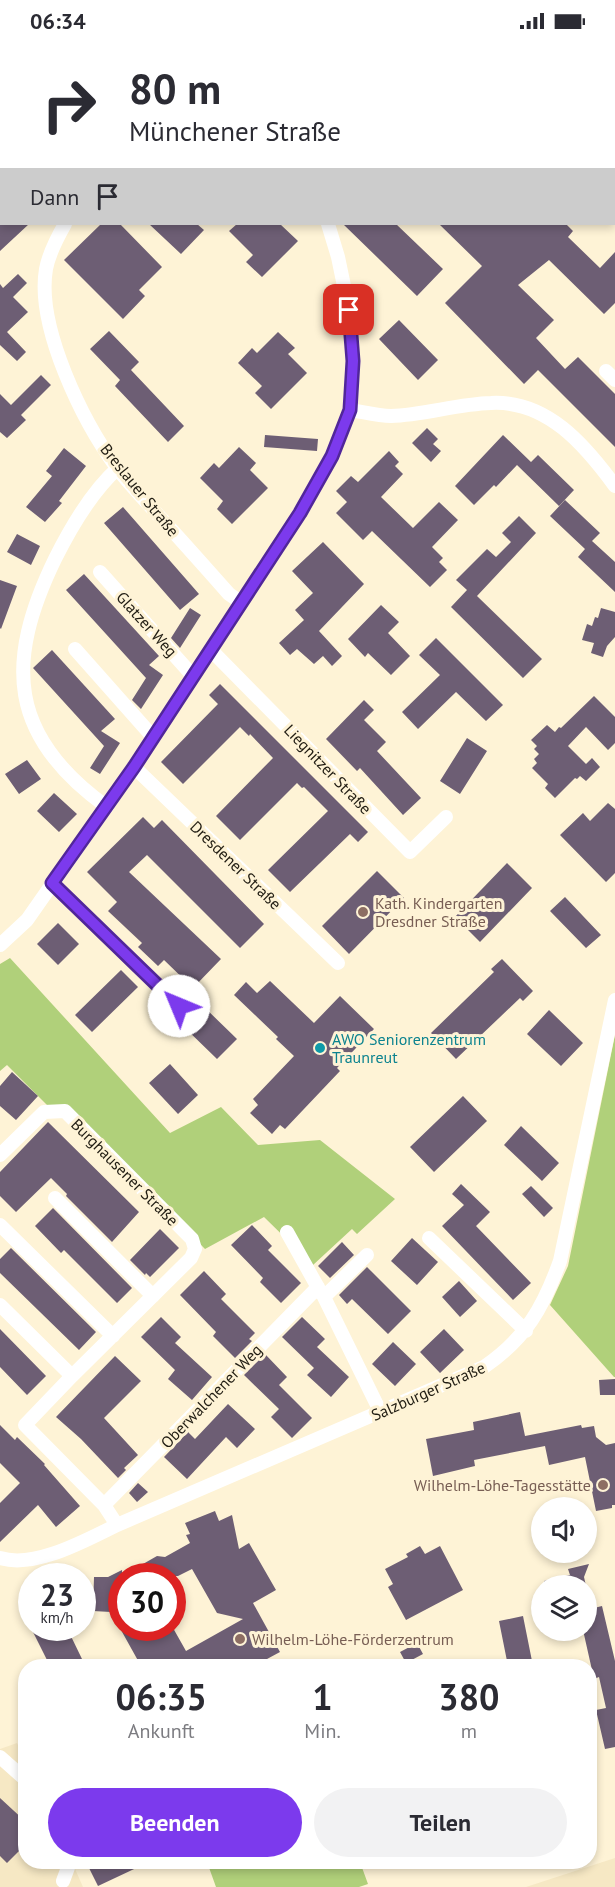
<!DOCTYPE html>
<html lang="de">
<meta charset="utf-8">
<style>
:root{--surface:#fff;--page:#f2f2f3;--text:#2b2b33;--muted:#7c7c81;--accent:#7c3aed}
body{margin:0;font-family:"PT Sans",sans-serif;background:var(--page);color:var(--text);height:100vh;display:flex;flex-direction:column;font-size:22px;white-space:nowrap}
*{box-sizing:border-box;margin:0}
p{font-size:20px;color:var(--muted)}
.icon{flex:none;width:33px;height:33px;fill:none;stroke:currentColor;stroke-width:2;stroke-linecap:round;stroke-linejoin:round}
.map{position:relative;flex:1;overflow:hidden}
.sheet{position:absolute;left:18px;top:1617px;width:579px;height:210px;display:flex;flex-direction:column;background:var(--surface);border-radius:24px;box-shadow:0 3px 9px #0003}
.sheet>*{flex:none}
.banner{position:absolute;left:0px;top:0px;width:615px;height:183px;box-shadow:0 3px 9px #0003;background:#fff;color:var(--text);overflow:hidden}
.controls{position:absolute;left:531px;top:1455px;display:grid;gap:12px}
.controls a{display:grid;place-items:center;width:66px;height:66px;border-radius:50%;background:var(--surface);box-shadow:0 3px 9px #0003;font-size:30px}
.speed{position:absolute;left:18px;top:1521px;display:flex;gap:12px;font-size:30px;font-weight:700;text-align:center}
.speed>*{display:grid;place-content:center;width:78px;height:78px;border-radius:50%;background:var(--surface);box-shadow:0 3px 9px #0003;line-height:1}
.speed small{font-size:15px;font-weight:400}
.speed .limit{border:9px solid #d22;background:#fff;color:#111}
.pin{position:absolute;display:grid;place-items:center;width:51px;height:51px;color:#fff;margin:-26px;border-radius:12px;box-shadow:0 3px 9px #0006}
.me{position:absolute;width:66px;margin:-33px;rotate:315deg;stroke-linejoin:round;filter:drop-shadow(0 0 4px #0008)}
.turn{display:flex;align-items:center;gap:21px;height:126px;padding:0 30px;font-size:27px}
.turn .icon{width:78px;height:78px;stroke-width:2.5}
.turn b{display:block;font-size:42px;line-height:51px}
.then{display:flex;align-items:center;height:57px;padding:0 30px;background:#0003;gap:12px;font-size:22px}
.eta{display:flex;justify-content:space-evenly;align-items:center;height:102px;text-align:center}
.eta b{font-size:36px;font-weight:700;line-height:42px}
.primary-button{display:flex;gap:12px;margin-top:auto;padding:12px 30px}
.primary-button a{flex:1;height:69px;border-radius:36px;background:var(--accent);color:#fff;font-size:24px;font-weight:700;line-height:69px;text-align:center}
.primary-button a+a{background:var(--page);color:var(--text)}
.status{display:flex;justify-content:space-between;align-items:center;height:42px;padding:0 30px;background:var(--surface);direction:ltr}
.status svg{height:16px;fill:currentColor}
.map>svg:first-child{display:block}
.built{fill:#f6e8c4}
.green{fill:#b0d07a}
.building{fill:#6d5e74}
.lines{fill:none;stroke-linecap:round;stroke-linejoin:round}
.minor{stroke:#fff;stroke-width:14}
.route-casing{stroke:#51269a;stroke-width:15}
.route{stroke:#7c3aed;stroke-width:10}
.education-dot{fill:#8d6e63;stroke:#fef3d6;stroke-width:2}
.culture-dot{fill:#0f9aa8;stroke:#fef3d6;stroke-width:2}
.labels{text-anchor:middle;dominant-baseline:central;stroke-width:6;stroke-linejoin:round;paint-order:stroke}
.street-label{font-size:16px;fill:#201c12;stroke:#fef3d6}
.education-label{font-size:16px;fill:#785e54;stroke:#fef3d6;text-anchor:start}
.culture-label{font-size:16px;fill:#0d838f;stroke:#fef3d6;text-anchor:start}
</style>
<div class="status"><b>06:34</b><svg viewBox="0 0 49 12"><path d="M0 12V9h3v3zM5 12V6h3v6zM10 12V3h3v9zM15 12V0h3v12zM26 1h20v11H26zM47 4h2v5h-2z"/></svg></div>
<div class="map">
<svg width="615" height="1845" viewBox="0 0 615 1845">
<rect width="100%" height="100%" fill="#fef3d6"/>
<!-- built -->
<path class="built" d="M17 1701 25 1719 26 1820H72L83 1845H0V1707Z
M615 1816V1845H526Z"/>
<!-- green -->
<path class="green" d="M10 916 170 1091 221 1065 258 1103 320 1098 395 1157 357 1192 352 1187 313 1223 264 1175 205 1207 67 1067 48 1064 7 1023 0 1029V922Z
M615 993V1335H614L550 1263 568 1224Z
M207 1820H360L368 1842 359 1845H216Z"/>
<!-- building -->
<path class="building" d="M0 182H29L0 209Z
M101 182H120L162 225 139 248 145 254 123 277 64 218Z
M149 182H197L204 188 181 212Z
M237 182H280L298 199 262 235 246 220 253 213 229 189Z
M343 182H396L443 227 417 254Z
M439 182H566L573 189 568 195 600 226 615 210V261L604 272 549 218 518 243 554 278 536 296 565 327 578 315 615 352V405L538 328 524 342 445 261 482 224Z
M18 232 27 241 13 255 28 270 7 290 26 310 17 319 0 303V242L3 246Z
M399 278 438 318 418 338 379 297Z
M109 289 139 320 131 328 184 384 168 400 115 344 120 338 90 307Z
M278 290 295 306 288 312 307 331 271 367 255 351 262 344 238 321 252 306 257 311Z
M41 333 51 343 21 373 26 378 7 396 0 390V352L11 363Z
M427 386 438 397 433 402 441 409 431 420 412 401Z
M265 393 318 397 317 409 264 405Z
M503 393 531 420 538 413 574 448 559 464 517 423 496 445 494 443 474 463 455 444Z
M239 405 256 421 250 428 268 446 232 482 217 467 223 459 200 436 214 421 219 426Z
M64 406 86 424 59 459 62 461 45 480 26 465 52 434 46 429Z
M389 409 399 420 395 424 403 432 381 455 413 486 439 460 458 478 432 505 443 516 439 520 447 528 430 545 372 489 363 498 336 471 347 460 336 449 351 434 358 440Z
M565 458 600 491 592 499 615 520V550L578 515 585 507 550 474Z
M123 465 199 552 180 568 104 481Z
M519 474 536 491 477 554 542 617 523 636 451 565 467 548 456 538 487 507 496 515 511 500 502 491Z
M17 492 40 504 31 523 7 510Z
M323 500 364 542 319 589 342 614 332 624 323 614 314 622 297 607 290 613 279 601 304 578 295 568 313 551 292 529Z
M84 532 159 614 149 623 163 633 141 667 132 658 146 636 66 548Z
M0 538 17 544 1 587 0 586Z
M381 563 399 580 388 591 410 614 391 633 368 611 365 615 348 597Z
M190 566 201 573 180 606 171 596Z
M601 566 615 570V595L607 604 603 615 591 611 594 601 582 598 587 582 592 584 595 575 598 576Z
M436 596 503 663 486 679 456 650 418 687 402 670 440 633 419 613Z
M52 608 115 677 101 689 120 701 100 732 90 726 104 704 33 626Z
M220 642 368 790 358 800 350 792 290 850 268 828 328 769 304 745 302 746 297 741 240 798 216 774 273 716 250 692 249 694 240 685 183 742 161 720 218 662 209 653Z
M594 654 615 675V701L608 708 586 685 568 704 586 722 592 716 600 725 586 739 580 734 577 737 575 736 555 756 545 746 548 742 532 726 537 721 534 717 539 712 534 707 537 704 531 698 547 683 555 690 559 685 561 686Z
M364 658 374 668 364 678 386 700 377 709 421 756 403 773 360 726 357 729 326 697Z
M467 696 487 709 460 752 440 739Z
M27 718 41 737 19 752 5 732Z
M54 751 77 772 59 790 37 769Z
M608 761 615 767V831L606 840 560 793 583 771 590 779Z
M143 775 154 786 162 778 264 882 240 906 147 813 129 830 221 917 193 946 164 918 158 924 138 905 142 901 108 869 117 860 87 830Z
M507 821 532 846 480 900 455 875Z
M377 829 404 856 349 912 322 884Z
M565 855 601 893 586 906 550 869Z
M58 881 79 902 58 923 37 902Z
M502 917 533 949 523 959 520 956 456 1017 431 991 494 930 491 927Z
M121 928 138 945 92 990 75 973Z
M270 939 314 981 340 954 374 987 337 1026 340 1029 285 1087 280 1083 272 1092 250 1071 258 1063 253 1057 294 1014 276 997 278 995 234 953 246 940 257 951Z
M202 963 237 997 217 1017 182 983Z
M549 968 583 1001 561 1024 527 992Z
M170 1022 198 1053 178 1072 149 1041Z
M12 1030 38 1054 16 1078 0 1064V1044Z
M463 1054 487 1079 434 1130 410 1105Z
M48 1080 139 1170 112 1200 66 1154 67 1152 51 1136 16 1170 0 1154V1130Z
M521 1084 559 1121 542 1139 504 1103Z
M461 1142 490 1170 476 1184 531 1241 513 1258 442 1184 464 1163 452 1152Z
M531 1144 553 1166 544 1175 522 1152Z
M53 1166 132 1246 117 1261 64 1208 61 1211 35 1184Z
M252 1183 272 1204 268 1208 301 1241 281 1261 260 1240 263 1236 231 1203Z
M160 1187 179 1206 150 1235 146 1231 145 1233 130 1218Z
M412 1196 438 1220 417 1243 391 1219Z
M342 1200 354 1213 330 1236 318 1224Z
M11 1206 96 1290 79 1308 0 1231V1217Z
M367 1225 411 1269 388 1292 352 1257 347 1262 339 1253Z
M204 1229 226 1252 221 1257 255 1291 249 1297 252 1299 235 1316 213 1294 216 1290 180 1253Z
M459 1239 477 1259 460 1275 442 1255Z
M161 1275 181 1295 175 1301 212 1335 192 1358 168 1337 175 1328 141 1295Z
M302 1275 325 1297 317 1305 349 1335 331 1355 307 1333 314 1326 282 1295Z
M0 1287 46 1334 27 1353 0 1325Z
M444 1287 464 1308 440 1331 420 1310Z
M393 1300 416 1322 395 1344 372 1322Z
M265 1312 287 1335 279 1343 312 1376 292 1396 271 1375 279 1367 244 1333Z
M115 1314 141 1339 104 1376 138 1413 124 1426 126 1428 118 1436 81 1397 56 1375Z
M615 1337V1353H600L599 1338Z
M228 1362 255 1387 237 1406 226 1395 187 1437 164 1415 188 1390 195 1397Z
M520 1370 525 1394 581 1383 582 1386 594 1384 596 1395 606 1403 615 1401V1463H612V1466L596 1469 585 1415 549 1423 545 1404 474 1418 475 1424 433 1434 426 1397 474 1388 473 1380Z
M0 1383 15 1398 17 1395 45 1422 44 1423 80 1464 56 1485 38 1463 0 1500V1461L20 1441 0 1421Z
M138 1441 148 1450 137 1460 129 1451Z
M215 1469 219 1479 232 1473 239 1507 249 1501 276 1548 253 1561 280 1610 254 1624H141L111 1570 93 1569 94 1535H108L122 1528V1586H173L186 1609 243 1577 217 1571 192 1527 178 1534H122L157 1514 165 1515 190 1501 186 1493 190 1492 185 1481Z
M420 1504 425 1512 440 1504 463 1548 406 1578 388 1545 393 1542 385 1527 408 1515 406 1512Z
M589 1522 584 1535 586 1544H545L544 1539 570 1533 568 1527Z
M602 1564 615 1619V1705L605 1707 596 1668 606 1666 599 1635 594 1637 583 1588H586V1568Z
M523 1574 533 1624H514L513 1618 507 1619 499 1579Z
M31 1586H67L82 1617 68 1624H50Z
M417 1601 423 1612 406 1621 400 1610Z
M0 1756 26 1780V1802L7 1821 0 1814Z
M86 1820H149L98 1844Z"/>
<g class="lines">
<!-- minor -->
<path class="minor" d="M242 2 244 0
M453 2 454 0
M65 182C57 196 49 211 46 227 36 285 83 380 117 426 130 443 145 458 159 474 183 500 206 526 229 552L242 561
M606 329 615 338
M350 368C363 370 378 374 391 374 424 373 457 362 491 361 547 358 585 403 615 444
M100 530 193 634
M75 607 153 695
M211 608 410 810 446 775
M134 725 338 921
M107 765C8 694 5 620 55 517 71 485 91 450 118 426
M52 841 179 964
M0 903 27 878 134 725 300 471 332 414 350 368 353 319 349 268 338 215 328 182
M0 1113 44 1070 65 1069 192 1197 195 1207 191 1216 72 1334
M55 1156 153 1254
M0 1183 113 1294
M287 1190 321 1251
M429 1196 526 1289
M367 1213 324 1255 381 1371
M0 1263 72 1334 25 1383 104 1463 117 1483
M104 1463 318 1245
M0 1516C35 1527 86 1498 117 1483L484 1325C526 1296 543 1266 560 1219L615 958
M0 1715 26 1738
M63 1839 70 1820"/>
</g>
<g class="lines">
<!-- route casing -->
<g class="route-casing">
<path id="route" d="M179 964 52 841 134 725 300 471 332 414 350 368 353 319 349 268"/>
</g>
<!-- route -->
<use href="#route" class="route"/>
</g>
<!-- markers -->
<g class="education-dot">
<circle cx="363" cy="870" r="6"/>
<circle cx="603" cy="1443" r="6"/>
<circle cx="240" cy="1597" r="6"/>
</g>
<circle class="culture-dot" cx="320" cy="1006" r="6"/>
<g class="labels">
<!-- street labels -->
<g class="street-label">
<text transform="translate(140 448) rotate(51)">Breslauer Straße</text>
<text transform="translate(147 582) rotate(48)">Glatzer Weg</text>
<text transform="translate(328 727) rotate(46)">Liegnitzer Straße</text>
<text transform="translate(236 823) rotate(44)">Dresdener Straße</text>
<text transform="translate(125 1130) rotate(45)">Burghausener Straße</text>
<text transform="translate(428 1349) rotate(-24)">Salzburger Straße</text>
<text transform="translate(211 1354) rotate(-46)">Oberwalchener Weg</text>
</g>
<!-- education labels -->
<g class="education-label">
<text x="375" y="861">Kath. Kindergarten<tspan x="375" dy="18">Dresdner Straße</tspan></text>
<text x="591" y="1443" text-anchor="end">Wilhelm-Löhe-Tagesstätte</text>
<text x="252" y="1597">Wilhelm-Löhe-Förderzentrum</text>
</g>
<!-- culture labels -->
<g class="culture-label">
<text x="332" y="997">AWO Seniorenzentrum<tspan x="332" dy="18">Traunreut</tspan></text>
</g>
</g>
</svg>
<div class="controls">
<a><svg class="icon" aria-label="sound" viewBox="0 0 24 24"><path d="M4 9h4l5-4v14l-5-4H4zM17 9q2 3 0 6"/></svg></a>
<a><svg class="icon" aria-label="layers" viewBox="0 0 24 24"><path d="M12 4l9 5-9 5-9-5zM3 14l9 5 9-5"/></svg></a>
</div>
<div class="speed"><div>23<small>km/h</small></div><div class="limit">30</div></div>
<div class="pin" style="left:349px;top:268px;background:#d93025"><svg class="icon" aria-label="arrive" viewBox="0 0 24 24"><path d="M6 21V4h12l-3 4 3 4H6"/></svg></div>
<svg class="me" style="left:179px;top:964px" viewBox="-20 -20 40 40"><circle r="19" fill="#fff"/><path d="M0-13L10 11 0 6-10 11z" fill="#7c3aed"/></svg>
<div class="banner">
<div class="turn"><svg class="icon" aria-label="right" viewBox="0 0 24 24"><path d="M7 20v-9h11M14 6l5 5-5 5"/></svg><div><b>80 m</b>Münchener Straße</div></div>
<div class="then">Dann<svg class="icon" aria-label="arrive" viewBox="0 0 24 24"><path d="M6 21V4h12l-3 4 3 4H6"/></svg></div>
</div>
<section class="sheet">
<div class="eta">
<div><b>06:35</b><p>Ankunft</p></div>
<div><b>1</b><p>Min.</p></div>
<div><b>380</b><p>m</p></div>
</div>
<div class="primary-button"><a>Beenden</a><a>Teilen</a></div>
</section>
</div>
